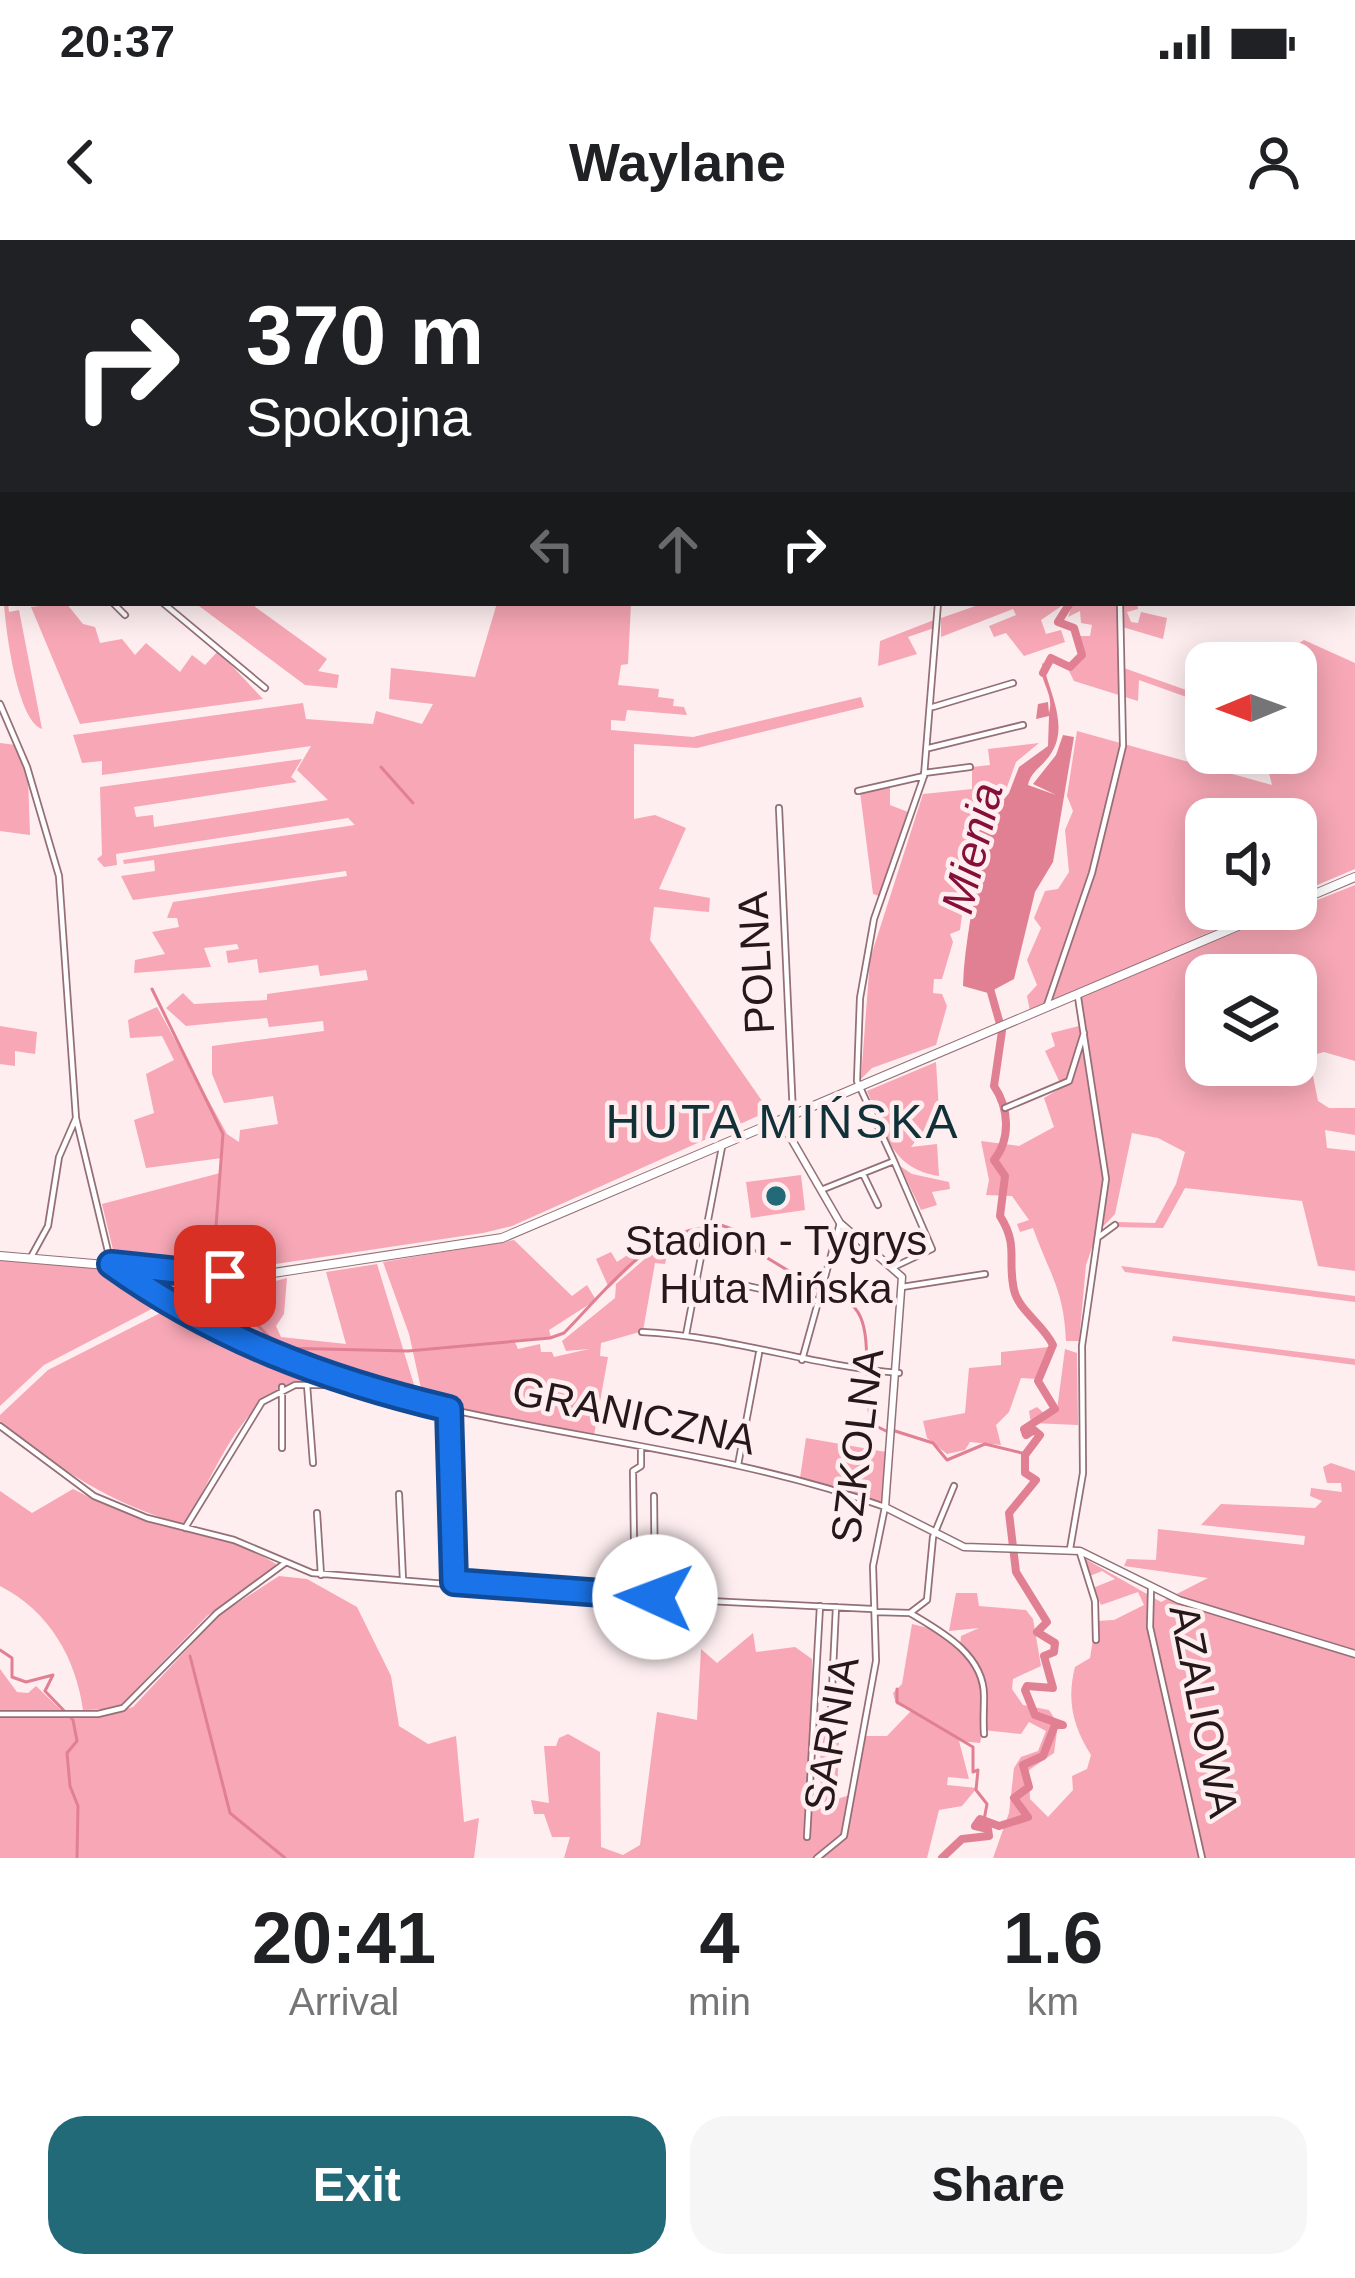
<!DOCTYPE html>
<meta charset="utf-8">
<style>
:root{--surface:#fff;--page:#f6f6f6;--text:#202124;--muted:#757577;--accent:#236a78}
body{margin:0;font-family:Arial,sans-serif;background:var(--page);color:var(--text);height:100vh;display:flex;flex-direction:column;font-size:45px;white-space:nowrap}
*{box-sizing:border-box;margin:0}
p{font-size:39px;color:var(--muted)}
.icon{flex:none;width:66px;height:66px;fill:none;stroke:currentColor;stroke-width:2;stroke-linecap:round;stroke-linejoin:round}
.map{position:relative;height:1618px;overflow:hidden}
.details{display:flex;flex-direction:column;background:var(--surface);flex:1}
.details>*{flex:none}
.top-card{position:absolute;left:0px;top:0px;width:1356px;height:366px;box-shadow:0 6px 30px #0003;background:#202124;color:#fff;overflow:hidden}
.needle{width:78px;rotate:269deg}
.controls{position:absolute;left:1185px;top:402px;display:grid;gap:24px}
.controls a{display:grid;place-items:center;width:132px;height:132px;border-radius:24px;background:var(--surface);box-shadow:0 6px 30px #0003;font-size:60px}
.pin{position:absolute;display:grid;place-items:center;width:102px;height:102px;color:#fff;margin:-51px;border-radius:24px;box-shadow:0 6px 18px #0006}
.me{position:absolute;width:132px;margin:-66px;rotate:272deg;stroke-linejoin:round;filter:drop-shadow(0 0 9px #0008)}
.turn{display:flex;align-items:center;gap:42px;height:252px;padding:0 48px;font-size:54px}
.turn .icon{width:156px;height:156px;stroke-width:2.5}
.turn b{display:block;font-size:84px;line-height:102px}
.lanes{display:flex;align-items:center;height:114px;padding:0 48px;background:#0003;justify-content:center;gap:60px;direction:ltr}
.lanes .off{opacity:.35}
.eta{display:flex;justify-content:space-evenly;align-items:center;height:204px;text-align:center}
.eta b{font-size:72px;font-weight:700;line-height:84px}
.cta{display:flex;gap:24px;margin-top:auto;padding:24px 48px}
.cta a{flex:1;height:138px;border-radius:36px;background:var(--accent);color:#fff;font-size:48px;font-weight:700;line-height:138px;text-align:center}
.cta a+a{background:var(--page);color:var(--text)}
.status{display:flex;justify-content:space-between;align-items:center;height:84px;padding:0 60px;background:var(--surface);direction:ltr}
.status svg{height:33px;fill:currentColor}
header{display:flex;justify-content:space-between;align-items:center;height:156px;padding:0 48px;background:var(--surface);font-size:54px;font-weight:700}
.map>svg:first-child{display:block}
.green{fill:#f7a7b5;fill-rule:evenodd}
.water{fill:#e18093}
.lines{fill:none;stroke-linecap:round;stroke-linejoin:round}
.stream{stroke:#e18093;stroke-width:3}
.river{stroke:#e18093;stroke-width:8}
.minor-casing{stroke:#947076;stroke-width:8}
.tertiary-casing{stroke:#947076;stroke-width:9}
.secondary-casing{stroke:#947076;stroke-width:10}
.minor{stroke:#fff;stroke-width:4.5}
.tertiary{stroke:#fff;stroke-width:6}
.secondary{stroke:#fff;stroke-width:8}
.rail-casing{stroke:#807174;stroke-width:8}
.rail{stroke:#feeef0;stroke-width:3;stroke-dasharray:9;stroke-linecap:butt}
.route-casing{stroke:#114b97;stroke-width:30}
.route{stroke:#1a73e8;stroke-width:21}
.poi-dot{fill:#236a78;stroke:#feeef0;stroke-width:4.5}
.labels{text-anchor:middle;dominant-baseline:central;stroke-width:9;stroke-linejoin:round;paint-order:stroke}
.street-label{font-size:42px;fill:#25171a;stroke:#feeef0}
.poi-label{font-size:42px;fill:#25171a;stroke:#feeef0}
.water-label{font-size:45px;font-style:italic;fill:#850f39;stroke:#feeef0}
.quarter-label{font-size:48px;letter-spacing:3px;fill:#0f3137;stroke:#feeef0}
</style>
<div class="status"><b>20:37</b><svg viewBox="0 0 49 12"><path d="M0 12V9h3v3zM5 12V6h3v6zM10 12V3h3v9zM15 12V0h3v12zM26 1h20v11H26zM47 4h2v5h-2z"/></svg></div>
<header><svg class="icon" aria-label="back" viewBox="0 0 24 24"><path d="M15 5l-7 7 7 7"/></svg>Waylane<svg class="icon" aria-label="person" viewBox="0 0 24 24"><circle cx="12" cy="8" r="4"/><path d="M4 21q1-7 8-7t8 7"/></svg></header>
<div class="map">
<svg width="1355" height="1618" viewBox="0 0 1355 1618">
<rect width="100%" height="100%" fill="#feeef0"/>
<!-- green -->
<path class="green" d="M373 0H762L377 3Z
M3 325V363H8L9 372 19 370 42 489C13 479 0 354 3 325Z
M66 363 83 384 95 387 100 403 122 399 135 415 146 403 180 432 192 415 205 425 218 411 263 459 80 484 31 367Z
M195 363H250L327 419 318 431 339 435 337 448 305 445Z
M497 363H631L628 424 621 425 618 445 659 449 658 457 674 459 673 466 684 467 687 475 627 470 625 481 611 480V490L693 497 861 457 864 467 697 508 634 504V579L655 575 686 588 659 649 710 658 709 672 654 667 650 700 769 871 512 986 483 993 249 1028 115 1018 102 964 220 933 222 918 146 928 134 880 154 873 146 834 174 820 162 796 130 798 128 780 157 767 227 894 239 902 240 890 278 884 273 856 224 863 212 834V806L324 791 323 781 269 787 267 778 186 786 166 768 183 753 194 764 267 760V754L368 740 366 730 320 736 318 725 259 733 257 719 228 723 226 711 239 709 237 704 204 708 211 727 134 733 135 720 165 714 152 692 179 687 177 678H167L173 662 347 636 346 631 133 660 121 636 155 631 154 620 124 624 123 620 355 585 348 578 116 614 117 625 104 627 97 619 102 615 100 547 302 519 291 537 297 542 134 567 136 577 153 575 154 587 328 560 297 530 311 506 102 535V521L82 523 73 495 303 463 306 479 373 484 376 471 422 484 433 464 389 459 391 428 475 437Z
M984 363H1066L1041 380 1046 394 1061 390 1065 402 1024 416 1006 393 994 397 989 386 1016 375 1013 369 941 397V378Z
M1073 363H1137L1138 369 1127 372 1131 382 1138 383 1141 372 1167 378 1163 399 1119 386 1121 427 1206 457V464L1139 440 1138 461 1074 441 1069 431 1085 416 1077 396H1090L1092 385 1081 383 1080 371 1068 377Z
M934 380V388L908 397 917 414 878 426 880 401Z
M1304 400 1355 423V629L1296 654V579H1206V669H1262L1030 771 1027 756 1037 745 1027 720 1041 688 1034 678 1045 651 1058 649 1069 632 1065 590 1073 571 1067 556 1077 491 1272 545 1268 529 1229 518 1230 513H1296V423H1287V411Z
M0 503 16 505 28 536 30 595 0 591Z
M1039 503 1016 522 1007 547 974 586 960 690 950 694 953 702 942 739H934L933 753 942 754 947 766 936 805 872 828 861 839 870 719 923 554 972 549V527L990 525 988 509Z
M890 545V565L908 572 879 656 873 654 860 552Z
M1355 645V821L1324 812 1309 816 1318 861 1329 868H1355V895L1325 890 1327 908 1355 911V1031L1318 1026 1302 961 1185 948 1163 988 1115 987 1117 982 1155 983 1176 944 1185 912 1158 898 1132 893 1115 974 1097 993 1086 1025 1079 1101H1066C1064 1050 1050 1035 1033 988L1020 992 1017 984 1029 980 1012 956 986 955 989 940 981 901 1019 906 1054 887 1044 858 1071 842 1086 787 1068 840 1060 843 1045 811 1055 806 1051 793 1079 786 1075 762 1085 783 1078 755ZM1206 735H1296V825H1206Z
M0 786 37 792 35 814 15 811V826L0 824Z
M936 822 939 871 911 907 937 904 939 936C891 929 885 892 867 851Z
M900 926 912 934 949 942 950 949 932 952 937 965 921 970Z
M801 935 805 970 751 978 746 942Z
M671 996 665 1024 655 1023 643 1091 601 1103 600 1116 608 1117 594 1195 424 1162 409 1094 383 1022 514 1000 572 1056 587 1045 596 1060 549 1090 551 1097 514 1100 518 1109 540 1104 541 1112H552L554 1117 589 1109 566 1111 562 1101 615 1058 616 1044Z
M653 998V1005L609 1048 596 1019 611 1012 617 1022Z
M0 1020 115 1029 165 1062 44 1125 0 1166Z
M377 1024 419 1161 340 1136 353 1143 339 1145 335 1135 218 1091 212 1079 205 1082 177 1066 287 1038 284 1074 276 1086 281 1097 346 1104 326 1032Z
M1121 1026 1355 1056V1062L1125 1032Z
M121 1030 198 1039V1045L168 1060Z
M172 1067 218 1093 311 1131 306 1143C244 1147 214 1236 185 1285 111 1264 59 1230 0 1181V1175L48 1130Z
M1173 1096 1355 1119V1125L1172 1101Z
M1049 1107 1037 1139 1021 1138 1009 1172 996 1185 1001 1205 970 1202 965 1210 947 1214 927 1198 923 1181 965 1173 969 1128 1001 1125V1112Z
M1065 1109 1077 1113 1078 1185 1031 1183 1029 1171 1037 1167 1047 1176 1057 1170Z
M806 1198 886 1212 883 1259 879 1263 800 1238Z
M1331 1223 1355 1231V1618H993L1009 1573 1014 1528 1021 1517 1038 1511 1046 1491 1029 1482 1021 1494 983 1490 980 1503 959 1501 969 1539 948 1537 947 1545 977 1548 962 1566 939 1570 927 1618H564L570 1597H552L544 1574H534L531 1560 549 1563 544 1506H556L559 1498 568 1494 600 1512 601 1607 623 1615 640 1605 657 1472 697 1480 701 1409 717 1423 753 1393 756 1412 795 1407 812 1419 814 1566H821L820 1489 827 1485 836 1492 841 1487 845 1498 839 1500 837 1559 850 1555 866 1496H887L911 1471 896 1464 893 1453 902 1444 912 1384 936 1390 960 1407 961 1396 979 1388 949 1391 956 1353H977L979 1366 1026 1370 1033 1379 1041 1426 1013 1439 1012 1449 1023 1465 1049 1470 1058 1484 1054 1513 1029 1530 1030 1559 1048 1577 1073 1550 1072 1536 1087 1529 1091 1515C1074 1488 1066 1462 1075 1427L1090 1418 1096 1381 1114 1380 1144 1365 1138 1352 1101 1365 1093 1348 1115 1339 1102 1331 1090 1336 1082 1317 1161 1362 1208 1338 1124 1326 1127 1319 1156 1320 1158 1289 1304 1305 1305 1296 1201 1285 1221 1264 1315 1268 1322 1261 1310 1256 1311 1248 1342 1252 1341 1243H1327L1323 1227Z
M73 1249C139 1285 218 1287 276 1324L273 1331 207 1376 117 1469 83 1470C76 1418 49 1371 0 1346V1251L32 1273Z
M279 1336 307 1339 357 1367 391 1436 399 1486 428 1504 456 1496 464 1582 479 1578 474 1618H0V1477L103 1476 133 1467 219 1375Z
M0 1429 17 1452 28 1453 36 1446 62 1471H0Z"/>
<!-- water -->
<path class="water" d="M1043 422C1047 448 1071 486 1050 515 1042 527 1031 531 1028 545L1056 555 1033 544 1056 515 1063 495 1074 497 1053 622 1035 652 1014 739 988 753 963 746C964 695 981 645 976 595L1009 553 1019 527 1048 506 1049 476 1036 479 1038 464 1048 462 1049 473C1055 452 1037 441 1043 422Z"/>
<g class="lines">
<!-- stream -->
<path class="stream" d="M381 527 413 563
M152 749 223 894 213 1026
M710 989 715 983 732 989 739 1001 817 1048
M212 1039 280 1108 408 1111 550 1098 564 1093C604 1053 647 992 705 988
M823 1049C866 1062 866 1086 867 1128
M867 1133 870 1183 886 1191
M895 1191 933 1203 947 1220 985 1204 1026 1214
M0 1410 12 1418V1437L26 1442 53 1435 45 1451 73 1480 77 1501 67 1513 70 1546 78 1566 77 1618
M190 1416 230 1573 285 1618
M897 1449V1462L973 1507V1532L978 1530 976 1550 987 1564 984 1580"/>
<!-- river -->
<path class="river" d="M994 0 995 3
M1043 433 1051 418 1070 427 1082 415 1074 388 1058 382 1070 363
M942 1618 962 1599 989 1596 988 1589 975 1586 980 1579 999 1586 1028 1577 1014 1558 1029 1547 1023 1525 1043 1516 1055 1485H1063L1035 1475 1025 1450 1027 1446 1053 1448 1044 1416 1054 1412 1055 1403 1037 1392 1047 1382 1016 1332 1009 1273 1036 1240 1025 1233V1215L1040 1195 1034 1190 1026 1195 1024 1189 1055 1169 1038 1141 1053 1105C1043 1084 1019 1071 1014 1050 1007 1019 1019 1006 1000 976L1005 936 994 920C1011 899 1009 868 994 846L1002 791 989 745"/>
<!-- minor casing -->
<g class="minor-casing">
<path id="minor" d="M265 0 269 3
M909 0V3
M1072 0 1073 3
M160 3 161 0
M1026 3 1034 0
M0 319 3 313
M113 363 125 375
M163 363 265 448
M0 464 27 527 59 636 76 878 59 917 48 986 31 1017
M933 467 1013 443
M929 508 1023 485
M924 533 970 527
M858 551 924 536
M779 568 793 875
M1047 765 1092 633 1123 506 1120 363
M1005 868 1069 841 1084 793
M76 878 111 1024C164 1062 218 1095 279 1119 474 1195 689 1197 885 1267L873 1326 876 1421 844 1596 817 1618
M894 921 932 1009 896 1026
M863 934 878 965
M821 950 894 921 857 841 860 758 874 679 924 536 938 363
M1100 996 1115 985
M724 1041 817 1061
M902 1047 985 1034
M642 1092C729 1096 812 1126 899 1133
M686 1095 722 907
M802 1120 840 983
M307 1145 313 1223
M449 1169 454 1342
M0 1186 94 1256 147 1278 234 1300 312 1333 569 1354 872 1369
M282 1208V1147
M738 1225 759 1113
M399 1254 403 1340
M654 1256 655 1356
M317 1273 321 1335
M185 1288 262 1162 295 1145H355
M634 1302 633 1231 641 1226V1207
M1070 1309 1083 1233 1082 1106 1106 939 1078 757
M1080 1313 1095 1361 1096 1400
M1151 1348 1150 1387 1202 1618
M875 1372 910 1373 927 1360 933 1297 954 1246
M910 1373C940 1391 984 1414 984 1456 984 1469 983 1481 984 1494
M0 1474H98L123 1468 217 1373 285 1323
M829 1512 836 1367
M807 1597 820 1366"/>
</g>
<!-- tertiary casing -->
<g class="tertiary-casing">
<path id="tertiary" d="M781 881 840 983 902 1037 885 1267 964 1307 1080 1311 1179 1360 1355 1414"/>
</g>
<!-- secondary casing -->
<g class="secondary-casing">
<path id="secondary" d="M1296 662 1355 637
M0 1016 247 1037 502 998 1278 669"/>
</g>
<!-- minor -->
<use href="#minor" class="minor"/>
<!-- tertiary -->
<use href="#tertiary" class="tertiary"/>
<!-- secondary -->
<use href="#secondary" class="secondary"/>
<!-- rail casing -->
<g class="rail-casing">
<path id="rail" d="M144 3 146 0
M0 299 3 293"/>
</g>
<!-- rail -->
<use href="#rail" class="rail"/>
</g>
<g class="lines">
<!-- route casing -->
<g class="route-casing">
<path id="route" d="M225 1036 111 1024C214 1098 326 1140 449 1169L454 1342 655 1357"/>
</g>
<!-- route -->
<use href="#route" class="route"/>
</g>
<!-- markers -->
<circle class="poi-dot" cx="776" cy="956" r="12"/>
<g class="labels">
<!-- street labels -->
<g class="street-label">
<text transform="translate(756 723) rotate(-93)">POLNA</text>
<text transform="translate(634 1175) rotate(12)">GRANICZNA</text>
<text transform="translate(857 1206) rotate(-83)">SZKOLNA</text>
<text transform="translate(1204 1471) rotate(79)">AZALIOWA</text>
<text transform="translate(831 1494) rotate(-80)">SARNIA</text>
</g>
<!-- poi labels -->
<g class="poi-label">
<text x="776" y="1000">Stadion - Tygrys<tspan x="776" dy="48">Huta Mińska</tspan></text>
</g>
<!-- water labels -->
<g class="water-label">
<text transform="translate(972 608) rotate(-76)">Mienia</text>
</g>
<!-- quarter labels -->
<g class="quarter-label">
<text x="783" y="881">HUTA MIŃSKA</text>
</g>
</g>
</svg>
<div class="controls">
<a><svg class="needle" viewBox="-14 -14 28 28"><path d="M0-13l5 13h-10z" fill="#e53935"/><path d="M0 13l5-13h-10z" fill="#757577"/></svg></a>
<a><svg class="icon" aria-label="sound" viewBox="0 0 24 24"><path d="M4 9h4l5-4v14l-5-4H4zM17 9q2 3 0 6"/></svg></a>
<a><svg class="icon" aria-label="layers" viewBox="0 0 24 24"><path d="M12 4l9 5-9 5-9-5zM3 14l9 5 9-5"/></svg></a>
</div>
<div class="pin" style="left:225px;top:1036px;background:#d93025"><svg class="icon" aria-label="arrive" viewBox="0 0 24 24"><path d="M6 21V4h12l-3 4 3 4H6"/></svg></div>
<svg class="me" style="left:655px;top:1357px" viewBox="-20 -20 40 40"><circle r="19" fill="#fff"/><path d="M0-13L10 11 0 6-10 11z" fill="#1a73e8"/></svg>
<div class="top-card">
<div class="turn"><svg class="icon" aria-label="right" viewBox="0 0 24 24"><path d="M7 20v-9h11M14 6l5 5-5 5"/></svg><div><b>370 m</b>Spokojna</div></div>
<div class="lanes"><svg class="icon off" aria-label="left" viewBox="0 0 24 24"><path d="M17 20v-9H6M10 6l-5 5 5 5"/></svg><svg class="icon off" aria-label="ahead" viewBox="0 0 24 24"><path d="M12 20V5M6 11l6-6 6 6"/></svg><svg class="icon" aria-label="right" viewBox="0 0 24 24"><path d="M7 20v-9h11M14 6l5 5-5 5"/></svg></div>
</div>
</div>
<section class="details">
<div class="eta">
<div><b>20:41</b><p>Arrival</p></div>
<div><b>4</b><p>min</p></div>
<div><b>1.6</b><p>km</p></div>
</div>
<div class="cta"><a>Exit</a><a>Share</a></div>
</section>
